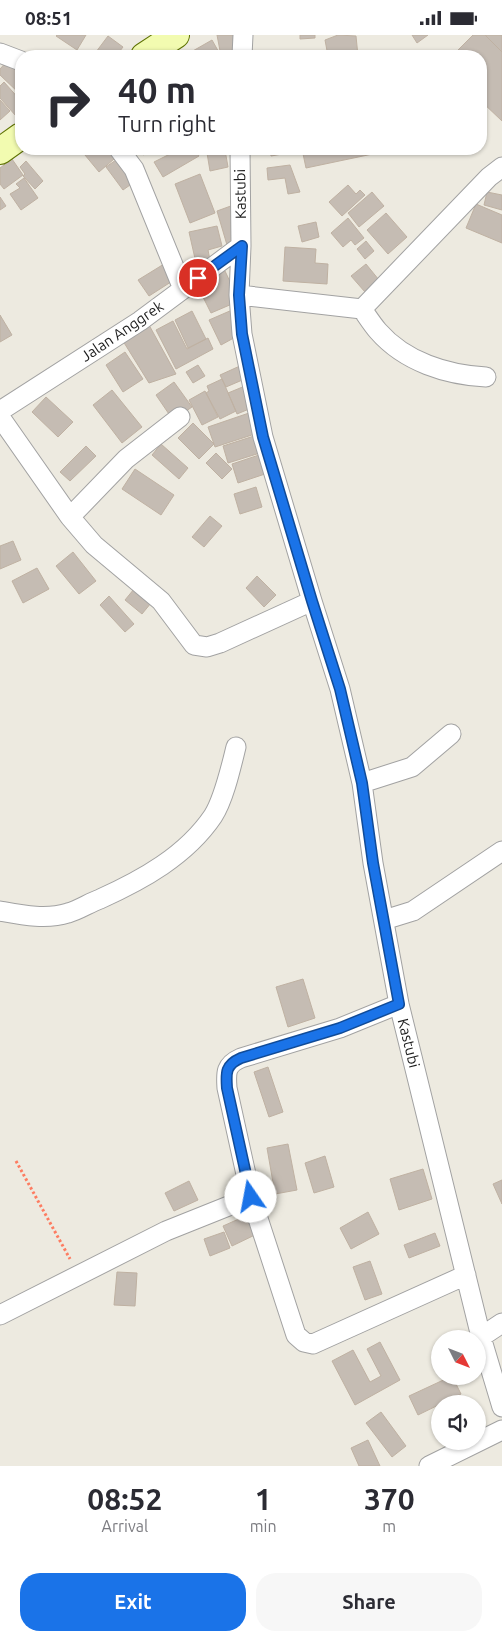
<!DOCTYPE html>
<style>
:root{--surface:#fff;--page:#f7f7f7;--text:#2b2b33;--muted:#7c7c81;--accent:#1a73e8}
body{margin:0;font-family:Ubuntu,sans-serif;background:var(--page);color:var(--text);height:100vh;display:flex;flex-direction:column;font-size:19px;white-space:nowrap}
*{box-sizing:border-box;margin:0}
p{font-size:16px;color:var(--muted)}
.icon{flex:none;width:28px;height:28px;fill:none;stroke:currentColor;stroke-width:2;stroke-linecap:round;stroke-linejoin:round}
.map{position:relative;height:1431px;overflow:hidden}
.side{display:flex;flex-direction:column;background:var(--surface);flex:1}
.side>*{flex:none}
.guide{position:absolute;left:15px;top:15px;width:472px;height:105px;border-radius:20px;box-shadow:0 1px 4px #0004;background:#fff;color:var(--text);overflow:hidden}
.needle{width:32px;rotate:132deg}
.fabs{position:absolute;left:431px;top:1295px;display:grid;gap:10px}
.fabs a{display:grid;place-items:center;width:55px;height:55px;border-radius:50%;background:var(--surface);box-shadow:0 1px 4px #0004;font-size:25px}
.pin{position:absolute;display:grid;place-items:center;width:42px;height:42px;color:#fff;margin:-21px;border:2px solid #fff;border-radius:50%;box-shadow:0 1px 5px #0007}
.me{position:absolute;width:55px;margin:-28px;rotate:348deg;stroke-linejoin:round;filter:drop-shadow(0 0 4px #0008)}
.turn{display:flex;align-items:center;gap:18px;height:105px;padding:0 20px;font-size:22px}
.turn .icon{width:65px;height:65px;stroke-width:2.5}
.turn b{display:block;font-size:35px;line-height:42px}
.eta{display:flex;justify-content:space-evenly;align-items:center;height:85px;text-align:center}
.eta b{font-size:30px;font-weight:700;line-height:35px}
.primary-button{display:flex;gap:10px;margin-top:auto;padding:10px 20px}
.primary-button a{flex:1;height:58px;border-radius:20px;background:var(--accent);color:#fff;font-size:20px;font-weight:700;line-height:58px;text-align:center}
.primary-button a+a{background:var(--page);color:var(--text)}
.status{display:flex;justify-content:space-between;align-items:center;height:35px;padding:0 25px;background:var(--surface);direction:ltr}
.status svg{height:14px;fill:currentColor}
.map>svg:first-child{display:block}
.building{fill:#c5bcb3;stroke:#bfb1a2}
.lines{fill:none;stroke-linecap:round;stroke-linejoin:round}
.minor-casing{stroke:#a2a2a2;stroke-width:21}
.secondary-casing{stroke:#5e7202;stroke-width:28}
.path{stroke:#fd7c61;stroke-width:3;stroke-dasharray:2.5 2.5;stroke-linecap:butt}
.minor{stroke:#fff;stroke-width:19}
.secondary{stroke:#f2fbb0;stroke-width:26}
.route-casing{stroke:#114b97;stroke-width:12}
.route{stroke:#1a73e8;stroke-width:9}
.labels{text-anchor:middle;dominant-baseline:central;stroke-width:5;stroke-linejoin:round;paint-order:stroke}
.street-label{font-size:15px;fill:#1b1b1b;stroke:#fff}
</style>
<div class="status"><b>08:51</b><svg viewBox="0 0 49 12"><path d="M0 12V9h3v3zM5 12V6h3v6zM10 12V3h3v9zM15 12V0h3v12zM26 1h20v11H26zM47 4h2v5h-2z"/></svg></div>
<div class="map">
<svg width="502" height="1431" viewBox="0 0 502 1431">
<rect width="100%" height="100%" fill="#edeae0"/>
<!-- building -->
<path class="building" d="M57 0H86L77 15 56 1Z
M217 0H235L239 17 221 21Z
M300 0H315V3L300 4Z
M338 0 356 1 358 21H328L325 5Z
M412 0H428L417 8Z
M473 0H485L502 17V86L481 66V21H452Z
M486 0H502V17L486 1Z
M108 1 123 12 116 21H101L96 17Z
M212 5 221 21H193L191 17Z
M9 24 21 35V60L0 40V34Z
M4 47 21 66V76L16 81 0 63V51Z
M0 65 10 76 0 85Z
M80 114H117L121 118 99 137Z
M138 114H153L143 120Z
M172 114H194L199 121 163 142 154 127 174 117Z
M270 114H298L299 116 271 121Z
M302 114H381L382 117 306 133Z
M225 115 228 132 210 136 207 118Z
M123 120 137 145 123 155 106 132Z
M12 124 23 140 4 154 0 149V133Z
M26 126 43 146 35 154 23 141 25 139 20 132Z
M290 130 300 157 288 159 285 143 268 145 267 133Z
M200 139 215 178 190 188 175 149Z
M24 143 38 163 21 175 10 159 20 153 16 149Z
M348 150 356 159 360 155 365 160 342 181 329 167Z
M372 157 384 171 359 192 348 178Z
M487 157 502 160V175L484 170Z
M0 162 6 171 0 175Z
M239 168V206L227 210 217 176Z
M476 169 502 180V208L466 193Z
M386 178 407 202 388 219 367 195Z
M348 183 364 203 355 210 351 205 343 212 331 198Z
M316 187 319 202 302 207 298 191Z
M217 191 222 211 208 215 210 225 196 228 189 197Z
M366 206 374 216 365 224 357 214Z
M285 212 316 214 315 228 328 229 327 249 283 246Z
M164 229 174 245 149 261 138 245Z
M366 229 379 245 365 257 351 241Z
M225 236 239 266 211 278 197 250Z
M239 272 241 299 221 310 209 285Z
M192 276 206 304 188 313 175 285Z
M0 280 12 300 0 307Z
M173 286 187 314 208 303 213 314 176 334 156 295Z
M149 290 176 339 149 348 123 306Z
M125 317 143 344 123 357 106 330Z
M198 330 205 341 193 348 186 337Z
M242 330 247 343 226 352 220 340Z
M222 344 236 376 220 384 206 358 209 356 207 351Z
M174 347 192 372 173 385 156 360Z
M245 351 254 372 237 379 228 358Z
M112 355 142 392 122 408 93 370Z
M205 356 218 382 202 390 189 365Z
M46 362 73 387 58 402 32 377Z
M249 378 255 399 215 412 208 392Z
M193 388 214 409 199 424 178 403Z
M254 401 260 418 228 428 223 411Z
M161 409 188 433 179 444 152 420Z
M86 411 96 421 70 446 60 437Z
M216 418 232 434 222 444 206 428Z
M262 419 268 438 238 448 232 429Z
M135 434 174 460 161 480 122 454Z
M256 452 262 472 240 479 234 459Z
M210 481 222 491 204 512 192 502Z
M13 506 21 525 0 534V511Z
M73 517 96 546 79 559 56 531Z
M37 533 49 554 23 568 12 546Z
M257 541 276 560 264 572 246 553Z
M134 554 151 568 142 579 125 565Z
M109 561 134 589 125 597 100 570Z
M303 944 315 983 288 992 276 952Z
M268 1032 283 1077 269 1082 254 1037Z
M288 1109 297 1155 275 1159 267 1113Z
M325 1121 334 1152 314 1158 305 1128Z
M423 1134 432 1164 399 1175 390 1144Z
M502 1145V1169L493 1149Z
M189 1146 198 1165 174 1176 165 1158Z
M368 1177 379 1199 351 1214 340 1193Z
M250 1179 259 1198 232 1211 223 1191Z
M224 1197 230 1213 210 1221 204 1204Z
M435 1198 440 1211 409 1223 404 1210Z
M370 1226 382 1259 365 1265 353 1232Z
M117 1237 137 1238 135 1271 114 1270Z
M380 1307 400 1345 355 1370 332 1326 353 1315 370 1347 381 1341 367 1314Z
M452 1341 461 1359 418 1380 409 1361Z
M381 1377 406 1411 392 1422 366 1388Z
M368 1405 380 1431H359L351 1413Z"/>
<g class="lines">
<!-- minor casing -->
<g class="minor-casing">
<path id="minor" d="M0 18 21 26
M242 21 243 0
M119 114 134 134 183 254
M240 114 241 211 239 260 242 299 263 402 312 566 340 654 362 748 373 828 399 969 481 1302 502 1372
M239 260 362 274 489 142 502 132
M362 274C367 281 372 289 378 296 405 327 447 340 486 342
M0 376 140 286 241 211
M0 382 70 482 126 424 180 382
M70 482 94 510 161 566 194 610 207 612 220 608 312 566
M362 748 412 732 451 699
M0 876C22 880 46 885 68 878 79 875 89 868 100 864 142 845 186 821 213 781 224 764 231 732 236 712
M384 885 413 876 502 816
M251 1162 296 1300 304 1307 313 1309 466 1240
M0 1280 166 1196 251 1162 227 1053C226 1038 225 1030 241 1023L340 993 399 969
M481 1302 502 1288
M429 1431 502 1395"/>
</g>
<!-- secondary casing -->
<g class="secondary-casing">
<path id="secondary" d="M144 21 176 0
M0 116 21 101"/>
</g>
<!-- path -->
<path class="path" d="M16 1126 70 1224"/>
<!-- minor -->
<use href="#minor" class="minor"/>
<!-- secondary -->
<use href="#secondary" class="secondary"/>
</g>
<g class="lines">
<!-- route casing -->
<g class="route-casing">
<path id="route" d="M198 243 242 211 239 260 242 299 263 402 312 566 340 654 362 748 373 828 399 969 340 993 241 1023C225 1030 226 1038 227 1053L251 1162"/>
</g>
<!-- route -->
<use href="#route" class="route"/>
</g>
<g class="labels">
<!-- street labels -->
<g class="street-label">
<text transform="translate(240 159) rotate(-91)">Kastubi</text>
<text transform="translate(122 296) rotate(-34)">Jalan Anggrek</text>
<text transform="translate(409 1008) rotate(76)">Kastubi</text>
</g>
</g>
</svg>
<div class="fabs">
<a><svg class="needle" viewBox="-14 -14 28 28"><path d="M0-13l5 13h-10z" fill="#e53935"/><path d="M0 13l5-13h-10z" fill="#7c7c81"/></svg></a>
<a><svg class="icon" aria-label="sound" viewBox="0 0 24 24"><path d="M4 9h4l5-4v14l-5-4H4zM17 9q2 3 0 6"/></svg></a>
</div>
<div class="pin" style="left:198px;top:243px;background:#d93025"><svg class="icon" aria-label="arrive" viewBox="0 0 24 24"><path d="M6 21V4h12l-3 4 3 4H6"/></svg></div>
<svg class="me" style="left:251px;top:1162px" viewBox="-20 -20 40 40"><circle r="19" fill="#fff"/><path d="M0-13L10 11 0 6-10 11z" fill="#1a73e8"/></svg>
<div class="guide">
<div class="turn"><svg class="icon" aria-label="right" viewBox="0 0 24 24"><path d="M7 20v-9h11M14 6l5 5-5 5"/></svg><div><b>40 m</b>Turn right</div></div>
</div>
</div>
<section class="side">
<div class="eta">
<div><b>08:52</b><p>Arrival</p></div>
<div><b>1</b><p>min</p></div>
<div><b>370</b><p>m</p></div>
</div>
<div class="primary-button"><a>Exit</a><a>Share</a></div>
</section>
